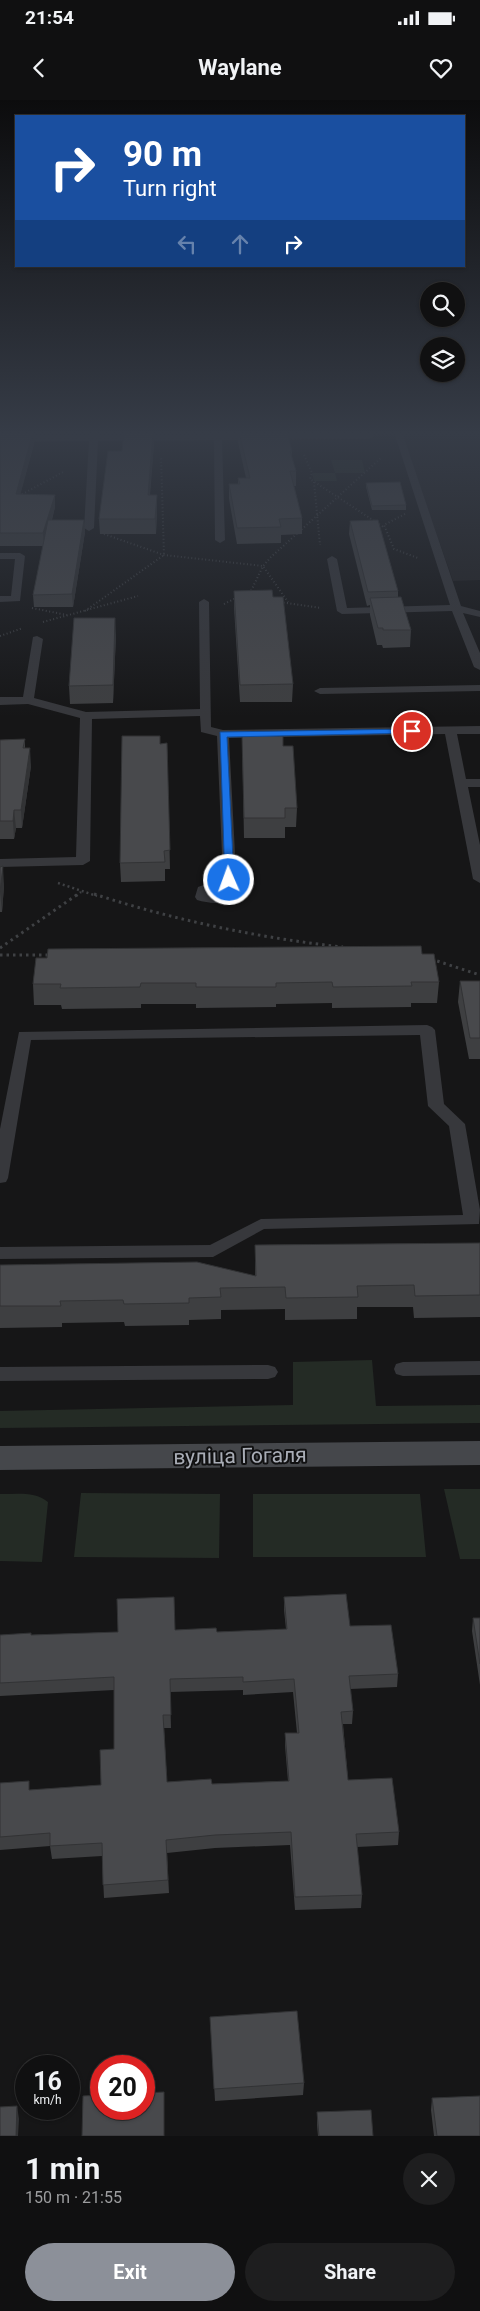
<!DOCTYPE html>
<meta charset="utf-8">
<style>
:root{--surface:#101011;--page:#1e1e1f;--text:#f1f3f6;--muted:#9c9d9f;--line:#303031;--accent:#8c9099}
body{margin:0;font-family:Roboto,sans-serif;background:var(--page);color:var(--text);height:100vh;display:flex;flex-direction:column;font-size:19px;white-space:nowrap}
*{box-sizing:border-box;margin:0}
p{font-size:16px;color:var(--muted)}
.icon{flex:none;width:28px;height:28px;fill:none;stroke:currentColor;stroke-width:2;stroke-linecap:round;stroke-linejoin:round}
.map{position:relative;height:2036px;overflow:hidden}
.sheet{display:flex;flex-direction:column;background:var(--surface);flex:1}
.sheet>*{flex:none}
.hud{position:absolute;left:15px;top:15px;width:450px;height:152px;border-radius:0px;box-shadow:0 1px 4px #0004,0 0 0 1px var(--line);background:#1a4fa0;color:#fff;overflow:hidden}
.fabs{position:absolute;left:420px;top:182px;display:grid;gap:10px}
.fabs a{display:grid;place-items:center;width:45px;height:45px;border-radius:50%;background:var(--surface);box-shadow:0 1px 4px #0004,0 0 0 1px var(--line);font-size:25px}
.speed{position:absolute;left:15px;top:1955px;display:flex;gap:10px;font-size:25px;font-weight:700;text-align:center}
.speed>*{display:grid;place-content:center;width:65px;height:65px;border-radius:50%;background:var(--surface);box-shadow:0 1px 4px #0004,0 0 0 1px var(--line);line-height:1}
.speed small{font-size:12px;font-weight:400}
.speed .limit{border:8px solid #d22;background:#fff;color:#111}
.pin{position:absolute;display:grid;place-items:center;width:42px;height:42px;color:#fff;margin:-21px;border:2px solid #fff;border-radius:50%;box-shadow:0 1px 5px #0007}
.me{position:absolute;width:55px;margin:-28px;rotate:358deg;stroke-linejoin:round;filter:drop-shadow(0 0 4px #0008)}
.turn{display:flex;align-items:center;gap:18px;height:105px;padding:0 25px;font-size:22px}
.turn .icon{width:65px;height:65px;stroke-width:2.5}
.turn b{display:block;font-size:35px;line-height:42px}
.lanes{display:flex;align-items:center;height:48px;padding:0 25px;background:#0003;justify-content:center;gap:25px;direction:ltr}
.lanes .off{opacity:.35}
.round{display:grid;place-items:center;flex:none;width:52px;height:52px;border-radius:26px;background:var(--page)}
.headline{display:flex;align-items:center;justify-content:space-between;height:85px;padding:0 25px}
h1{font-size:30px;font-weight:700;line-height:38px}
.cta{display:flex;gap:10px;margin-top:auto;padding:10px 25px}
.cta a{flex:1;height:58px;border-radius:30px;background:var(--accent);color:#fff;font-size:20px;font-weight:700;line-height:58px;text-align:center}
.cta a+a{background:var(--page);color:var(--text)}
.status{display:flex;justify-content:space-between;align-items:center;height:35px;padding:0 25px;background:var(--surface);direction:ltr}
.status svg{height:14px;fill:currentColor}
header{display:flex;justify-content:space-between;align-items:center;height:65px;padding:0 25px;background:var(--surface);font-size:22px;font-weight:700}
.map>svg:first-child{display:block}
.built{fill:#222224}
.green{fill:#242b25}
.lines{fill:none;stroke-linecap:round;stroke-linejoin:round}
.path-far2{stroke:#3f4144;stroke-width:2;stroke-dasharray:1 2.5;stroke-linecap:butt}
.path-far1{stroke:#3f4144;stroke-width:2.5;stroke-dasharray:2 3;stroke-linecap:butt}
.path{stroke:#3f4144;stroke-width:3;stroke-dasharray:2.5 4;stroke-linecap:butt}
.lane{fill:#37383c;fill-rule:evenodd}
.secondary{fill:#45474b;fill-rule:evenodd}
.wall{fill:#3e3f41;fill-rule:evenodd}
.shaded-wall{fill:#323335}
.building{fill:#48494c;stroke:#323335;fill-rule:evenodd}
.route{fill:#1a73e8;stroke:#114b97}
.labels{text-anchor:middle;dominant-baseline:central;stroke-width:4;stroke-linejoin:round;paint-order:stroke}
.near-street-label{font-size:21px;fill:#a9adb6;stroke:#111112}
</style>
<div class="status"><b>21:54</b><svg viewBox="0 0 49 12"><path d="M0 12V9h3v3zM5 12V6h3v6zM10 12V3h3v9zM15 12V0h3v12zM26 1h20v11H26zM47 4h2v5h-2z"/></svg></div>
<header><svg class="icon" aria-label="back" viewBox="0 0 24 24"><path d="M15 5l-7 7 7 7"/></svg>Waylane<svg class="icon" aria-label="heart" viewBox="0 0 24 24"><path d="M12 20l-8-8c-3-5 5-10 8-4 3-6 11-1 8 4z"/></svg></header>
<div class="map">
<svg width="480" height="2036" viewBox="0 0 480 2036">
<rect width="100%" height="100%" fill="#161617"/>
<!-- built -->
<path class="built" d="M401 332H480V480L453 481Z"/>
<!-- green -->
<path class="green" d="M331 360H362L365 373H335L337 381H314L312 373H335Z
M372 1260 376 1306 480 1305V1323L0 1328V1311L293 1305V1262Z
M444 1389H480V1459H460Z
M81 1393 220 1394 219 1458 74 1457Z
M0 1394C17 1394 35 1391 48 1402L42 1462 0 1461Z
M253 1394H420L426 1457H253Z"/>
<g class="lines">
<!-- path-far2 -->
<path class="path-far2" d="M304 355 312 373 310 379 385 428
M314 382 320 445
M19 396 63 372
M405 414 384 425 394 449 418 458
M104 434 164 455 263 466 288 502
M248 492 251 491 263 466 271 457 382 357
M280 502 321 508
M224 504 236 498
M32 508 67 515
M85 511 164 455 161 356
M43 522 138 496
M0 536 23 528"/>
<!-- path-far1 -->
<path class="path-far1" d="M58 783 97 796
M76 796 81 792"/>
<!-- path -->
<path class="path" d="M94 794C174 820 259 838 343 847
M0 848 78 794
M0 855H49
M431 859 480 875"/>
<!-- lane -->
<path class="lane" d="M90 332H98V335L370 333 374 336 370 339 222 340 225 440 220 443 215 440 214 340 98 341 94 428 89 431 84 428 89 341 0 342V336L90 335Z
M394 332H402L461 506 480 511V517L463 513 480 553V570L474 567 452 511 342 514 337 511 327 459 332 456 337 459 347 508 450 505Z
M0 453H20L25 456 20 501 0 502V496H11L15 459H0Z
M204 499 209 502 211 627 223 630 480 626V634H457L466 679H480V687H468L480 745V783L473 779 445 634 229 638 237 792C227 806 212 804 197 800L195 797 198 787 223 778 217 636 201 632 200 616 92 619 90 761 83 765 0 767V759L76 757 80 618 28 604 0 605V597H23L33 537 37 536 43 539 34 598 86 612 200 609 199 502ZM223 787V791L217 795 209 794 210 792Z
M480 585V591L320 594 314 591 320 588Z
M427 925 432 927 435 930 444 1004 465 1024 480 1110 479 1124 264 1129 213 1157 0 1159V1147L210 1145 261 1119 463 1115 449 1026 428 1006 420 935 31 940 8 1078 6 1082 0 1083V1029L19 932Z
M480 1261V1275L403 1276 396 1274 394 1269 396 1264 403 1262Z
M268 1265 275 1267 278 1272 275 1277 268 1279 0 1281V1267Z"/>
<!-- secondary -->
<path class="secondary" d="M480 1341V1365L0 1370V1346Z"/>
</g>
<!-- wall -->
<path class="wall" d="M0 332H37L36 334H33L34 344 20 394 55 407 52 420H84L85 432 73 507H34L33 495 43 446H0Z
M235 332H287L292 351V357L296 371V386H294L302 418V434L281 435V443L237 444 229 399V384H238V378H246L238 342V332Z
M154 344 150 395H157V410L156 434H100L99 419 122 351Z
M366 383 406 405V410H372L366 387Z
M350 421 398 491V498L411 530 410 547 383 548 382 545H377L370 515V505L367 506 349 434Z
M234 491 273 497 293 584 292 602H240L234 508Z
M116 535 113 603 70 604 69 586Z
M242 636 283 646 297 708 296 727H285V738H244Z
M25 639V648L31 666 22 728H16L14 739H0V640Z
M167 643 170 769H165V781L121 782 120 763 160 644Z
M0 767 4 786 2 812H0Z
M422 854 439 882 437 903H411V907L332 908V903L276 904V907L196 908V904H141V908L62 909 61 905H34L33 884Z
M460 881H480V959H469L458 902Z
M480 1143V1217L414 1218 413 1207H357V1219L285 1220V1209L221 1210V1219L189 1220V1225L125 1226 124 1222 62 1223V1227L0 1228V1165L255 1176V1145Z
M284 1497 350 1526 398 1574 397 1587 350 1589 353 1611 352 1624H343L348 1680 399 1732 398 1745 357 1747 362 1795 361 1808 295 1810 290 1745 215 1748 167 1753 169 1793 104 1798 102 1756 52 1759 50 1746 0 1750V1683L30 1690 101 1685 114 1649V1590L0 1596V1535H31L175 1530 217 1532 286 1529 284 1510ZM243 1590V1595L293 1592 297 1633H285V1646L288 1681 212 1684 167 1682 164 1628H171L170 1592Z
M473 1518H480V1585L472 1531Z
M210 1917 304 1983 303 1995 215 2001Z
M432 1998 480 2036H434L431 2010Z
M317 2012 373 2036H318L317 2025Z"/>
<!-- shaded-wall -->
<path class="shaded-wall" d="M33 332 34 344 17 407 16 394Z
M153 332 154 344 148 410V395Z
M55 395V407L44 446 43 433Z
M157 395V410L156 434 155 419Z
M84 420 85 432 73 507 72 494Z
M115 518 116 535 113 603V585Z
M30 648 31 666 22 728 21 710Z
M14 710 16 728 14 739 13 721Z
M3 766 4 786 2 812 0 792Z
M17 2006 19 2019 18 2036H16Z"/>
<!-- building -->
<path class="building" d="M0 332H33L16 394 55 395 43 433H0Z
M124 332H153L148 395H157L155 419H99L108 351H122Z
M239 332H287L292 351H290L296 371H290L302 418 279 419 281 427 237 428 229 384H240L238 378H250Z
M400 382 406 405 372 406 366 383Z
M48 420H84L72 494 33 495Z
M378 420 398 491 368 492 350 421Z
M272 490 273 497H283L293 584 240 585 234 491Z
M401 497 411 530H383V528H378L370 498Z
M74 518H115L113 585 69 586Z
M122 636H160V644L167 643 170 750 164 751 165 762 120 763Z
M242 636H283V646H293L297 708H285V718H244Z
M25 639 23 648H30L21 710H14L13 721H0V640Z
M3 766 0 792V767Z
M421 846 422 854H434L439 882H411L412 886 333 887 332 882 276 883V887H196V883H141L140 887 60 888 61 884H33L36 858H47L48 849Z
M460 881H480V938H470Z
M480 1143V1195L415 1196 414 1185 357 1186 358 1197 286 1198 285 1187 220 1188 221 1197 189 1198V1203L124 1204 123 1200 60 1201 61 1206H0V1165L197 1162 256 1176 255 1145Z
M346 1494 350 1526 391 1525 398 1574 349 1576 353 1611 341 1612 348 1680 392 1678 399 1732 356 1734 362 1795 295 1797 291 1732 215 1735 166 1740 168 1780 103 1785 102 1743 50 1746V1733L0 1737V1683L29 1681V1690L101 1685 100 1650 114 1649V1577L0 1583V1535L31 1533V1535L118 1532 117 1499 174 1497 175 1530 216 1528 217 1532 287 1529 284 1497ZM243 1577V1582L294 1579 299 1633H285L289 1681 212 1684 211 1679 167 1682 163 1615H171L170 1579Z
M473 1518H480V1564Z
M297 1911 304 1983 214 1989 210 1917Z
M164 1992V2036H82L83 1996 101 1995V2009H144V1993Z
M480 1996V2036H437L432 1998Z
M17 2006 16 2036H0V2007Z
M371 2010 373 2036H319L317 2012Z"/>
<!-- sky -->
<linearGradient id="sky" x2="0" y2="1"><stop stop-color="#0c0c0d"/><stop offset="0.54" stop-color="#363c47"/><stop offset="1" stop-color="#363c47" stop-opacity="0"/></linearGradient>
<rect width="480" height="617" fill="url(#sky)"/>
<!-- route -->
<path class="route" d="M412 629H415V633L227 637 234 780 229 783 225 782 220 632Z"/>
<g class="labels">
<!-- near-street labels -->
<g class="near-street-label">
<text transform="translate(240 1356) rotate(-1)">вуліца Гогаля</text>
</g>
</g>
</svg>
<div class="fabs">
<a><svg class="icon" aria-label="search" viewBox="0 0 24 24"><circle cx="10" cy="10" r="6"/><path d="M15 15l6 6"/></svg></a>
<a><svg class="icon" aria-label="layers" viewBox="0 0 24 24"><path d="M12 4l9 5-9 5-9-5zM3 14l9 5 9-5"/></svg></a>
</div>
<div class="speed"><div>16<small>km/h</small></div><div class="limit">20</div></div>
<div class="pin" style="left:412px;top:631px;background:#d93025"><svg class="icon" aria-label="arrive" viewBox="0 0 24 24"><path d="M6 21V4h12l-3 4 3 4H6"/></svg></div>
<svg class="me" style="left:229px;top:780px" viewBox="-20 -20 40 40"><circle r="17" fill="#1a73e8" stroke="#fff" stroke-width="3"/><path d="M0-11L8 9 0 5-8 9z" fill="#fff"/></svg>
<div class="hud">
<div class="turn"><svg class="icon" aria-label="right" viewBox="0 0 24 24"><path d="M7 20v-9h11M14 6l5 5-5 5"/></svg><div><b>90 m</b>Turn right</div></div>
<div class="lanes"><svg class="icon off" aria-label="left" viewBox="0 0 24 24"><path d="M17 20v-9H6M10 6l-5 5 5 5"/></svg><svg class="icon off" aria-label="ahead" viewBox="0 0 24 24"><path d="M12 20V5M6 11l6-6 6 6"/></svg><svg class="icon" aria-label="right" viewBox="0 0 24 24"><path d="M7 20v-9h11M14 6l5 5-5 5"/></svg></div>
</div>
</div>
<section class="sheet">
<div class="headline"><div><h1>1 min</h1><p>150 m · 21:55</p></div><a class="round"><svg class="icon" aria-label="close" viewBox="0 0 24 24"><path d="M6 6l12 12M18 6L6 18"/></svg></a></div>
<div class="cta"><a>Exit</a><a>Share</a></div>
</section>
